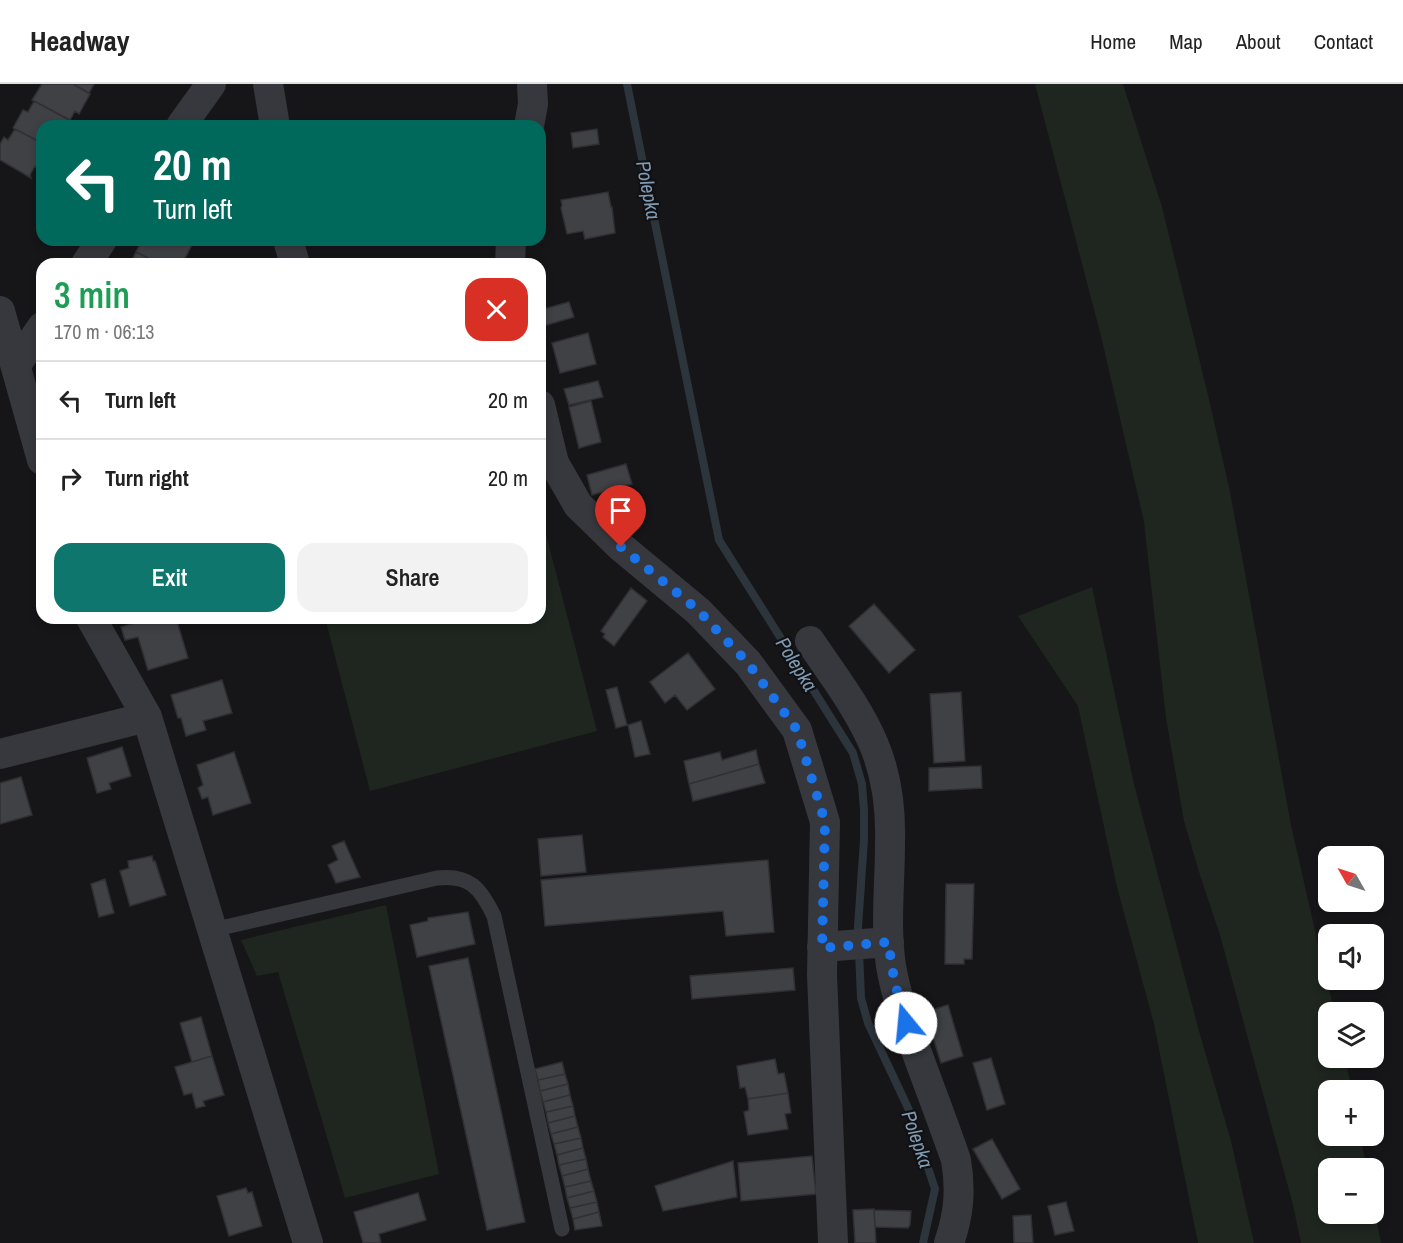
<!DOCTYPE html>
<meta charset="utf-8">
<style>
:root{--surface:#fff;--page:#f2f2f2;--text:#222;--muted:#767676;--line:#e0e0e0;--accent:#0f766e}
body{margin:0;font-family:"Archivo Narrow",sans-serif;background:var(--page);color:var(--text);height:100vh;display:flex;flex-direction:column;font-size:22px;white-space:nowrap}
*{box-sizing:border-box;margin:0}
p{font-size:20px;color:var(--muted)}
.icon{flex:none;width:33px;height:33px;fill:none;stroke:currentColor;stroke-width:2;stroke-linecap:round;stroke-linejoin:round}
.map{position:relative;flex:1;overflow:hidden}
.panel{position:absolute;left:36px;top:174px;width:510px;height:366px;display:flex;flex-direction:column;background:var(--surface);border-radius:18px;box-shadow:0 3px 9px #0003}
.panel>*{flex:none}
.guide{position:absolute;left:36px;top:36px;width:510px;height:126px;border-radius:18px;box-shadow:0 3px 9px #0003;background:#00695c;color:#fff;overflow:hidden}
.needle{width:39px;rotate:309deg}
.tools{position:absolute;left:1318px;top:762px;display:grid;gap:12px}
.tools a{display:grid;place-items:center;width:66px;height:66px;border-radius:12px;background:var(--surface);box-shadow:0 3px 9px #0003;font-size:30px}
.pin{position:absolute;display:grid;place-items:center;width:51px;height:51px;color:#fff;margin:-62px -26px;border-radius:50% 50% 50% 0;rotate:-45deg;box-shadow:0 0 6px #0007}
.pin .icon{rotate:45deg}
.me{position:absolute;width:66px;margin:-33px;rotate:343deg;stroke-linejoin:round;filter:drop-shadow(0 0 4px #0008)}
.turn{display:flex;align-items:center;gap:21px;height:126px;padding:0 18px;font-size:27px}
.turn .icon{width:78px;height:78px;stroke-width:2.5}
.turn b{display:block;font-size:42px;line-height:51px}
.round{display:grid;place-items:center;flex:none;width:63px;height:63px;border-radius:18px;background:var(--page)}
.overview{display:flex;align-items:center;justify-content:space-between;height:102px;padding:0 18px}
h1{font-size:36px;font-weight:600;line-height:45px;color:#1e9e55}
.cta{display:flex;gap:12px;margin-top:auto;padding:12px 18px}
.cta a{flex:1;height:69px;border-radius:18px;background:var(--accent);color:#fff;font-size:24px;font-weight:600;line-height:69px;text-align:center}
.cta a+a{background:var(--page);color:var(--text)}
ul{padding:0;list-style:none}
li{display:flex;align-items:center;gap:18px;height:78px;padding:0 18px;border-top:2px solid var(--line)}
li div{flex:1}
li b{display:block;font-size:22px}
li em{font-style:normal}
header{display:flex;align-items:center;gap:36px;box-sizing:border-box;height:84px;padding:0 30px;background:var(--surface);border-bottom:2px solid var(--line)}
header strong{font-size:28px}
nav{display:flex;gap:33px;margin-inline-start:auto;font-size:21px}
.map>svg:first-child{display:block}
.green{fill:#1e261f}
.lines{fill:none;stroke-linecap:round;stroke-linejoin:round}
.stream{stroke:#2c353c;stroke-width:8}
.building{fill:#404145;stroke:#303034;stroke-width:1.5}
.lane{stroke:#37383d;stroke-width:15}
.street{stroke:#37383d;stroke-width:30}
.route{stroke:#1a73e8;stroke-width:10;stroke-dasharray:0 18}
.labels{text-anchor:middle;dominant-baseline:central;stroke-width:4.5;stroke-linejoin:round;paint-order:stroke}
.water-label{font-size:20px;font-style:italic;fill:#7f9bb3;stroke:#111113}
</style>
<header>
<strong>Headway</strong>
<nav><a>Home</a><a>Map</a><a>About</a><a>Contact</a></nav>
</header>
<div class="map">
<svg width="1403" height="1159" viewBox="0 0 1403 1159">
<rect width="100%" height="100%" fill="#161618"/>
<!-- green -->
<path class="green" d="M1035 0H1123L1162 123 1208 311 1229 403 1242 473 1291 741 1326 895 1335 928H1329V974H1345L1352 1006H1329V1052H1360L1367 1084H1329V1130H1374V1123L1381 1159H1301L1293 1121 1220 851 1200 791 1184 737 1166 634 1144 438 1101 252Z
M540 427 597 647 370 707 325 534H540Z
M1092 503 1134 700 1199 947 1231 1057 1254 1159H1198L1154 940 1117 803 1078 622 1018 532Z
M386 821 439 1090 345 1114 278 888 257 892 241 856Z"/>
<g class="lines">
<!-- stream -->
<path class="stream" d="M627 0 719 456 853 669 862 700 864 726V756L858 843V855
M859 867 861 914 868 939 909 1026 935 1105 923 1159"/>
</g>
<!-- building -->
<path class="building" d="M42 0H73L90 10 79 30 75 27 70 36 32 16Z
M73 0H94L89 9Z
M34 17 71 37 68 42H42V59L13 44 23 26 28 28Z
M15 45 42 59V81L40 85 35 82 30 91 31 94 0 76V60L4 53 8 56Z
M597 45 599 60 573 64 571 49Z
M608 108 611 123H612L615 149 585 155 583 147 567 150 561 124 562 121 561 116Z
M142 156H187L193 159 182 180H160L136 168Z
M136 168 160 180H124L125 178 130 180Z
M569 218 574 233 540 243V226Z
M588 249 596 280 560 289 552 259Z
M598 297 603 313 569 321 564 305Z
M591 317 601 358 579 364 569 323Z
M626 380 632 400 592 411 587 391Z
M631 504 647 517 614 562 603 553 605 550 601 547Z
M874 520 915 566 889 589 849 542Z
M152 534H176L188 574 148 586 138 553 125 556 121 543Z
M688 569 715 605 687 626 675 611 665 619 650 598Z
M222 596 232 629 203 637 206 646 186 652 181 634H178L171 611Z
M617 603 627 641 616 644 606 606Z
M961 608 965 677 934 679 930 610Z
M641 637 650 670 635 673 628 641Z
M122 663 131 692 109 699 111 705 97 709 87 674Z
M756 666 759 680 689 700 684 677 720 668 722 676Z
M234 668 251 719 213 731 208 713 202 715 198 704 203 701 197 681Z
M759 680 765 699 693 717 689 700Z
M981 682 982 704 929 707V684Z
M21 693 32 731 0 740V699Z
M582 751 586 788 541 792 538 755Z
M344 757 360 793 336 799 328 781 338 776 332 762Z
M152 772 153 777H155L166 811 130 822 120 787 129 784 128 777Z
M768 776 774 848 726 852 723 827 545 842 541 796Z
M105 795 114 829 99 833 91 800Z
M946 800H974L972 875H964V880H945Z
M468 828 475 860 417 873 410 841 428 837V834Z
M468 874 525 1138 487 1146 429 882Z
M793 884 795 906 692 915 690 892Z
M948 921 963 972 941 979 925 928Z
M201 933 212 972 192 978 180 939Z
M212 972 224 1011 203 1017 205 1022 196 1024 192 1009 184 1011 175 983Z
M991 974 1005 1020 987 1026 973 979Z
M775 975 778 990 784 989 788 1009 748 1015 745 1003 740 1004 737 982Z
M562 978 565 990 538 996 535 985Z
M565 990 568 1000 540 1007 538 996Z
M568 1000 570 1011 543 1018 540 1007Z
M788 1009 791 1029 785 1030 788 1045 748 1051 744 1028 749 1026 748 1015Z
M570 1011 573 1022 546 1028 543 1018Z
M573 1022 575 1032 548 1039 546 1028Z
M575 1032 578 1043 551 1050 548 1039Z
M578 1043 581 1054 554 1060 551 1050Z
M581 1054 583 1064 557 1071 554 1060Z
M992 1055 1020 1105 1002 1115 973 1065Z
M583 1064 586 1075 559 1081 557 1071Z
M812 1072 816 1110 741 1117 738 1079Z
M586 1075 588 1085 562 1092 559 1081Z
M733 1077 737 1113 663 1127 655 1102Z
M588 1085 591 1097 565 1103 562 1092Z
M591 1097 594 1107 567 1114 565 1103Z
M246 1104 248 1109 252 1108 262 1142 229 1152 217 1112Z
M594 1107 597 1118 570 1124 567 1114Z
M418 1109 426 1136 379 1150 381 1159H363L354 1128Z
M597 1118 599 1128 573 1135 570 1124Z
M1066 1118 1074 1147 1055 1151 1048 1122Z
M874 1125 876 1159H855L853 1126Z
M874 1126 911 1127 910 1141 908 1144 875 1143Z
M599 1128 602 1142 575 1146 573 1135Z
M1031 1131 1033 1159H1014L1013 1132Z"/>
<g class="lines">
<!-- lane -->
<path class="lane" d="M212 846 437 794C470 790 481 805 494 832L562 1145"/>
<!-- street -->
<path class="street" d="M268 0 275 42
M181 42 211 0
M529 42 533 20 532 0
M288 156 295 180
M86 180 102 156
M510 180 511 156
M0 227 42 376
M16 281 42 243
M540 321 554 379 578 421 621 463 698 527 748 579 797 646 825 738 822 891 833 1159
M91 534 147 633 308 1159
M810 557C832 590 858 623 874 661 887 692 891 726 890 759 890 800 885 842 891 882 896 912 907 941 917 969 930 1005 944 1041 956 1076 961 1106 959 1130 949 1159
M0 670 147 633
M822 863 889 858"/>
</g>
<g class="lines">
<!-- route -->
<path class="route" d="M621 463 698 526 723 553 748 579 797 646 825 738 822 864 889 858C891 887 898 912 906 939"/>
</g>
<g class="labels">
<!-- water labels -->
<g class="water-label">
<text transform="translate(649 106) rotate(79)">Polepka</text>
<text transform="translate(797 580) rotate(58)">Polepka</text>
<text transform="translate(918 1055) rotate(71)">Polepka</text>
</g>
</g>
</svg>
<div class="tools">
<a><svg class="needle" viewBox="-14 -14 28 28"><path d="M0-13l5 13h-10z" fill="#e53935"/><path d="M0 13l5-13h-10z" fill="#767676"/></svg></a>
<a><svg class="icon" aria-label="sound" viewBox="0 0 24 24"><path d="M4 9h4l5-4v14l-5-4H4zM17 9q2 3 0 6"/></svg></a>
<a><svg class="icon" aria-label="layers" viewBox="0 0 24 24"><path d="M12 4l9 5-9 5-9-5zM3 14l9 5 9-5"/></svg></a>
<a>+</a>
<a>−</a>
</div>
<div class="pin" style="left:621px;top:463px;background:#d93025"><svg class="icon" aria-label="arrive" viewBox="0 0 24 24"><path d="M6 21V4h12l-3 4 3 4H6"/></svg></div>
<svg class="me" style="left:906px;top:939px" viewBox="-20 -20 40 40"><circle r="19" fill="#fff"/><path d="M0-13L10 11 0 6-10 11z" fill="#1a73e8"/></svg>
<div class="guide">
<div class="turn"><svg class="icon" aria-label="left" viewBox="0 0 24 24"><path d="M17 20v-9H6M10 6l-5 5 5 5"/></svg><div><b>20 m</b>Turn left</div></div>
</div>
<section class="panel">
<div class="overview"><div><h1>3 min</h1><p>170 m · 06:13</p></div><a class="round" style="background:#d93025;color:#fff"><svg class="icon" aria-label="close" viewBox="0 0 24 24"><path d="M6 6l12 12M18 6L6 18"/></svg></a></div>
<ul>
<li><svg class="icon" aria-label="left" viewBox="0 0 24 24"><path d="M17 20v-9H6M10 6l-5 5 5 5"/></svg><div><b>Turn left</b></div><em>20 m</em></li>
<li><svg class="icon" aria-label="right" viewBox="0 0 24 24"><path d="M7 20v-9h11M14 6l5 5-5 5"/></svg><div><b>Turn right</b></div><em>20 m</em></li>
</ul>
<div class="cta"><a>Exit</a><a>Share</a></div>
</section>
</div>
